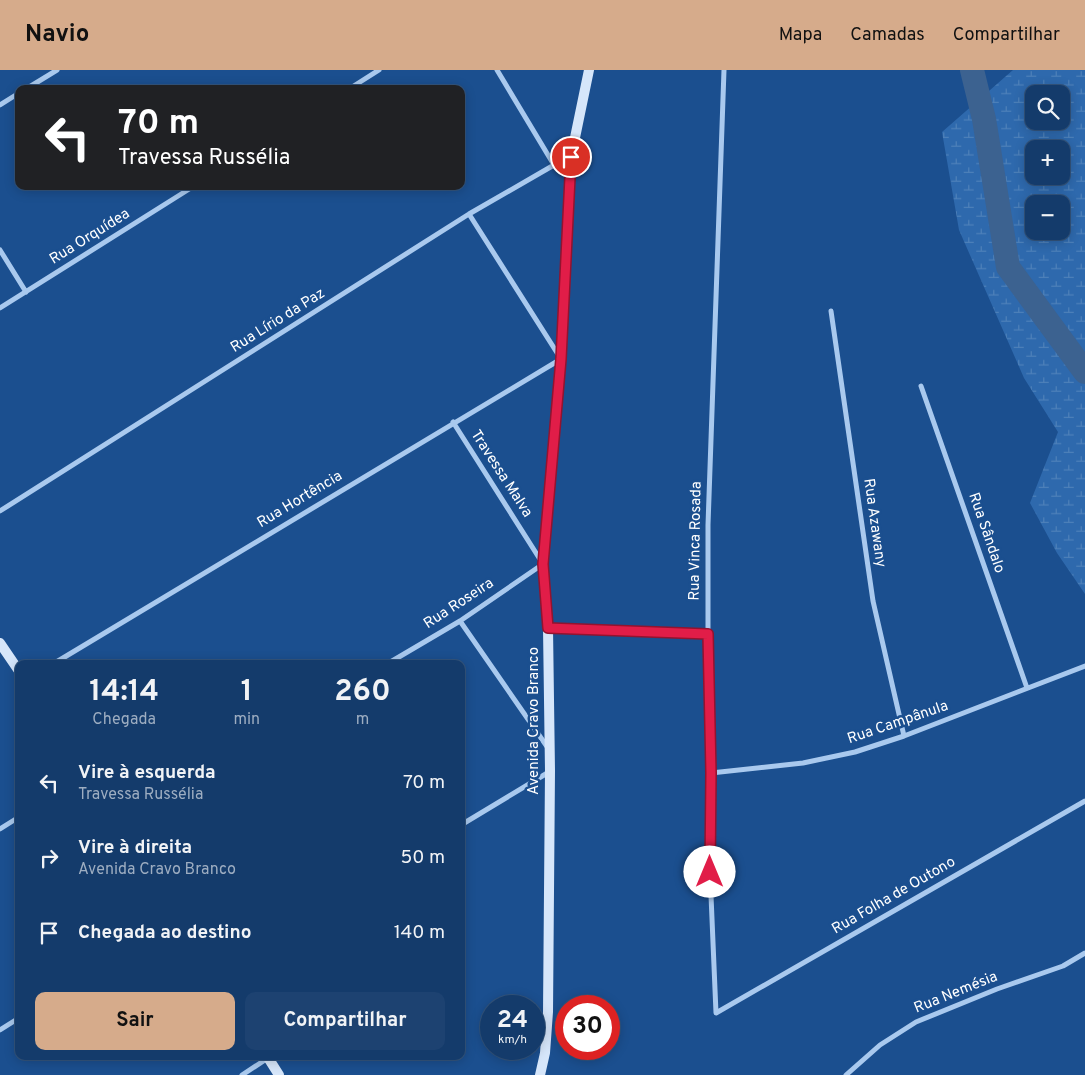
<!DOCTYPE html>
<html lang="pt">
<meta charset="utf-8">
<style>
:root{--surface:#143b6b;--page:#1d4271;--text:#f1f3f6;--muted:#9dadc1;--line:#33557e;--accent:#d6ab8b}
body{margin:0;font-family:Overpass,sans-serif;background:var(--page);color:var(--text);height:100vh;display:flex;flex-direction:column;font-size:19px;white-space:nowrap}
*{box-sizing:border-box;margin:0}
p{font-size:16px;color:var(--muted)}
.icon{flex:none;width:28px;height:28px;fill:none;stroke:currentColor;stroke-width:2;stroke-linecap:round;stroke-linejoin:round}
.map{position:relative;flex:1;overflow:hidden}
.side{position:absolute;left:15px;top:590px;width:450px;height:400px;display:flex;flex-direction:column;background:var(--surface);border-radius:10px;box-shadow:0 2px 12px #0003,0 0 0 1px var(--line)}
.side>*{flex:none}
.top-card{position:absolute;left:15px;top:15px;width:450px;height:105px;border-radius:10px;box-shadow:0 2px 12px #0003,0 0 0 1px var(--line);background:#202124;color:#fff;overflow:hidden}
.buttons{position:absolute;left:1025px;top:15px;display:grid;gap:10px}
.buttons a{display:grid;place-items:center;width:45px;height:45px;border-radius:10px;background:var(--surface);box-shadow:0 2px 12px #0003,0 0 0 1px var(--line);font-size:25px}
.speed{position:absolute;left:480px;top:925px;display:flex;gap:10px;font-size:25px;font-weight:700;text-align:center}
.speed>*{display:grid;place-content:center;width:65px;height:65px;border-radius:50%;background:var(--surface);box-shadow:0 2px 12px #0003,0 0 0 1px var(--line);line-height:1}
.speed small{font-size:12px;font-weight:400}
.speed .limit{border:8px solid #d22;background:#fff;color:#111}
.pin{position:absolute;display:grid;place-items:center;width:42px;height:42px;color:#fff;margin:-21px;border:2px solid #fff;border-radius:50%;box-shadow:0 1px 5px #0007}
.me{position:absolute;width:55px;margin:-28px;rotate:0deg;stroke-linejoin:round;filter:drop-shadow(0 0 4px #0008)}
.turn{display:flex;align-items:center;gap:18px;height:105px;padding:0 20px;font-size:22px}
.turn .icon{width:65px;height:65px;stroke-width:2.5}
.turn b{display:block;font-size:35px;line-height:42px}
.eta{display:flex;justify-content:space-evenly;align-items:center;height:85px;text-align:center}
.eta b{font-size:30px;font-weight:700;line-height:35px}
.button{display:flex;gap:10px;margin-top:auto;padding:10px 20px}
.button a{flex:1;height:58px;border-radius:10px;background:var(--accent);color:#111;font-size:20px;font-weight:700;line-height:58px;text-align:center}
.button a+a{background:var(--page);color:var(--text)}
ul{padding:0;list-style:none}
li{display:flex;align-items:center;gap:15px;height:75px;padding:0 20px}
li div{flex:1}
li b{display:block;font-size:19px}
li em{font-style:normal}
header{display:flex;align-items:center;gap:30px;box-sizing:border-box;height:70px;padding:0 25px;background:var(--accent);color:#111}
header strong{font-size:24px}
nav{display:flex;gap:28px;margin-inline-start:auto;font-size:18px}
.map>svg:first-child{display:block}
.wetland{fill:url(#wetland-marsh);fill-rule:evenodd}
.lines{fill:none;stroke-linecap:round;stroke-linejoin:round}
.canal{stroke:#3c6290;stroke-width:24}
.street{stroke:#a9c9ee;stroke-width:5}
.secondary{stroke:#d6e6fa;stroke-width:10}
.route-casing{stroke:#92132f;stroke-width:12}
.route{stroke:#e11d48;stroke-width:9}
.labels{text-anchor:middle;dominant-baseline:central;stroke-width:5;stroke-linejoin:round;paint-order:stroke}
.street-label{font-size:15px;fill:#fff;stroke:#1b4f8f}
</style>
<header>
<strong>Navio</strong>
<nav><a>Mapa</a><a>Camadas</a><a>Compartilhar</a></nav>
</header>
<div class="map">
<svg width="1085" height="1005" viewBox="0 0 1085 1005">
<defs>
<pattern id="wetland-marsh" width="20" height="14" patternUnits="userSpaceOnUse" patternTransform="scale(1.25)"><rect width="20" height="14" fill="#2e69ad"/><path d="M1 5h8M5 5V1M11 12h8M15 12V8" fill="none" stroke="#4d80b9"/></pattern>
</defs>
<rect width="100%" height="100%" fill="#1b4f8f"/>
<!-- wetland -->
<path class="wetland" d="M1013 0H1085V524L1057 483 1030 433 1058 362 1024 308 959 160 942 62ZM1034 24H1061V51H1034ZM1034 79H1061V106H1034ZM1034 134H1061V161H1034Z"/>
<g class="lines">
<!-- canal -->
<path class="canal" d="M972 0 984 49 1008 197 1085 302"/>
<!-- street -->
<path class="street" d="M497 0 554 95
M724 0 708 455V563L711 703 710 802 716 943 1085 731
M26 19 57 0
M349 19 379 0
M0 35 19 23
M0 180 26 222
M0 238 194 116
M831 241 873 531 904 666
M921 316 1027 618
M0 441 469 144 554 95 571 87
M460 551 548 678
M548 558 708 563
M53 594 561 289 469 144
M387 594 460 551 543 494 453 352
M711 703 803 693 855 682 904 666 1085 596
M461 755 549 702
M0 759 19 747
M0 960 19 948
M242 1005 268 988
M846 1005 880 975 916 952 997 919 1063 896 1085 883"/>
<!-- secondary -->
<path class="secondary" d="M0 573 19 601
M267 986 279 1005
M540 1005 545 983 548 942 550 701 548 558 543 494 561 289 571 87 589 0"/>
</g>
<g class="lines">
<!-- route casing -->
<g class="route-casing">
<path id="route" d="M571 87 561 289 543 494 548 558 708 564 711 703 710 802"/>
</g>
<!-- route -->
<use href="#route" class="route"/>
</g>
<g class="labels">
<!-- street labels -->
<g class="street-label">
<text transform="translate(90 167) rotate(-32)">Rua Orquídea</text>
<text transform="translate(278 251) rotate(-32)">Rua Lírio da Paz</text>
<text transform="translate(501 404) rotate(57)">Travessa Malva</text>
<text transform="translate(300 430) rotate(-31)">Rua Hortência</text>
<text transform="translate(874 453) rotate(82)">Rua Azawany</text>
<text transform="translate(986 463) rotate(71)">Rua Sândalo</text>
<text transform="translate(696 471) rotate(-89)">Rua Vinca Rosada</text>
<text transform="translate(459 534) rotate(-33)">Rua Roseira</text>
<text transform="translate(534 651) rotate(-90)">Avenida Cravo Branco</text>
<text transform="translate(898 653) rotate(-19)">Rua Campânula</text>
<text transform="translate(894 826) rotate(-30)">Rua Folha de Outono</text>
<text transform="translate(956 923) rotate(-22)">Rua Nemésia</text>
</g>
</g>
</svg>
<div class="buttons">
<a><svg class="icon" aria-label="search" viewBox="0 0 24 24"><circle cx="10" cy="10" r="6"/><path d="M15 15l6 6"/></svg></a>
<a>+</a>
<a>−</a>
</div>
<div class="speed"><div>24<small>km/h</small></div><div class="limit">30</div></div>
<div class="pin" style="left:571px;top:87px;background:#d93025"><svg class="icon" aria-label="arrive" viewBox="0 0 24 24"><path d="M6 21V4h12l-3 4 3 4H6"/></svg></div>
<svg class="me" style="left:710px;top:802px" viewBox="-20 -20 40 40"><circle r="19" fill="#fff"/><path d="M0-13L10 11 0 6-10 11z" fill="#e11d48"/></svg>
<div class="top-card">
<div class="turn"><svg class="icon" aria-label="left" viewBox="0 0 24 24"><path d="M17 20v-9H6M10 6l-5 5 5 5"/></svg><div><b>70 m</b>Travessa Russélia</div></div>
</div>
<section class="side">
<div class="eta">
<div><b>14:14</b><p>Chegada</p></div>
<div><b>1</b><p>min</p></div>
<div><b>260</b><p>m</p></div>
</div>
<ul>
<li><svg class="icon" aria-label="left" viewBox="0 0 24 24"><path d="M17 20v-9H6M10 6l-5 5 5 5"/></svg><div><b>Vire à esquerda</b><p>Travessa Russélia</p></div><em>70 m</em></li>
<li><svg class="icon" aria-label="right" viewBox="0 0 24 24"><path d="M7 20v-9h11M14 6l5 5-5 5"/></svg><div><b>Vire à direita</b><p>Avenida Cravo Branco</p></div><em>50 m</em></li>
<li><svg class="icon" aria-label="arrive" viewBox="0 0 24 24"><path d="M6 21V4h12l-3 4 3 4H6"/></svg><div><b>Chegada ao destino</b></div><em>140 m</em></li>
</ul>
<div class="button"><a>Sair</a><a>Compartilhar</a></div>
</section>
</div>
